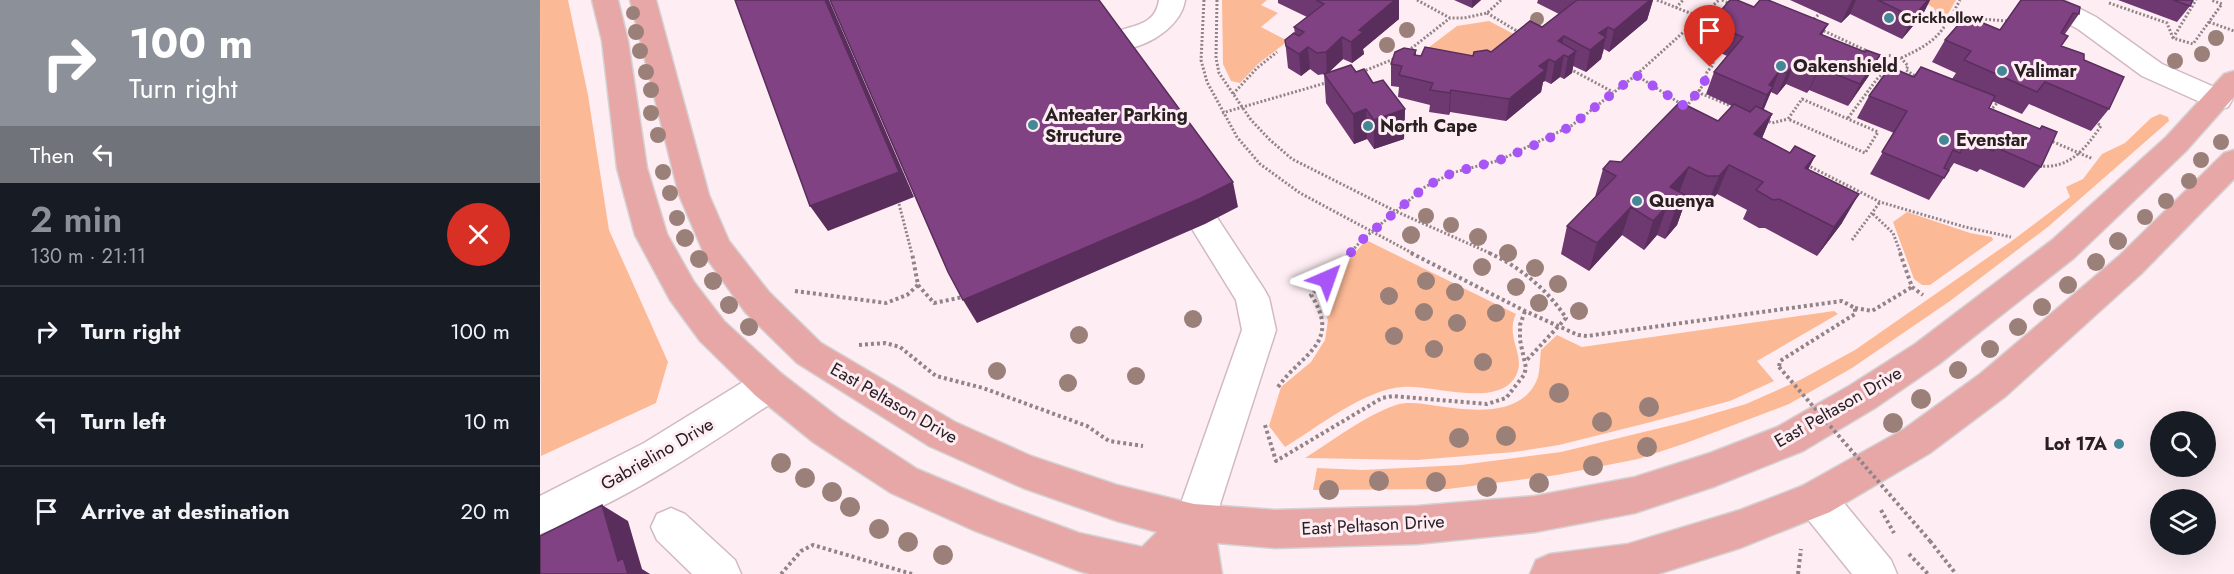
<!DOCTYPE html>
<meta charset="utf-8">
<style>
:root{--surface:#171b24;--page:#242831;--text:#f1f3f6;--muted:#9ea1a6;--line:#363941;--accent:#8c9099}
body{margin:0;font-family:Jost,sans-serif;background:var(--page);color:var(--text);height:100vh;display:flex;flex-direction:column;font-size:22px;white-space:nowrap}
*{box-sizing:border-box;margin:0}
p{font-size:20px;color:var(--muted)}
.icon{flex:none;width:33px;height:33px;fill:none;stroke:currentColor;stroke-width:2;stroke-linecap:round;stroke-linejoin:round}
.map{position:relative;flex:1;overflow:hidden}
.panel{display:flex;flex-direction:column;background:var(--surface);width:540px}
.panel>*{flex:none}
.banner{background:#8c9099;color:#fff;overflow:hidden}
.tools{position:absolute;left:1610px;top:411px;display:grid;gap:12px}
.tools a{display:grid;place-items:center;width:66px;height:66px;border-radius:50%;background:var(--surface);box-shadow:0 6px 24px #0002;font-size:30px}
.pin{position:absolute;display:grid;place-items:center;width:51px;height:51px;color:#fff;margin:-62px -26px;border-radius:50% 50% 50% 0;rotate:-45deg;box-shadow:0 0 6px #0007}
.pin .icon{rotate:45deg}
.me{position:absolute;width:66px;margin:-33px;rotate:43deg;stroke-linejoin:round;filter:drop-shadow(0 0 4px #0008)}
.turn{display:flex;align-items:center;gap:21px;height:126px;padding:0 30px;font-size:27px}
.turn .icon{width:78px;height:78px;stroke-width:2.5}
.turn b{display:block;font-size:42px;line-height:51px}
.then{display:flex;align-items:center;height:57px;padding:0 30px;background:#0003;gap:12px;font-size:22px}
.round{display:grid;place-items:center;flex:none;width:63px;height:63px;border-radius:32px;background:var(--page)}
.overview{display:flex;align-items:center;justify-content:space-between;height:102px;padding:0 30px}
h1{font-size:36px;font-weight:600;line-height:45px;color:var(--accent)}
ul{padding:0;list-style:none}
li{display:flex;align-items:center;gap:18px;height:90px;padding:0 30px;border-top:2px solid var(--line)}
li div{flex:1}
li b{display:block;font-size:22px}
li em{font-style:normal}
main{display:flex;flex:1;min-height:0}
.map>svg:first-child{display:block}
.green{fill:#fcb996}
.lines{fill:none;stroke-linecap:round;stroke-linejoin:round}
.minor-casing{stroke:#d2b9c2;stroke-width:3}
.major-casing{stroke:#d4d2d3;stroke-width:3}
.path-far1{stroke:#918489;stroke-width:3;stroke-dasharray:2 2;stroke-linecap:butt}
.path{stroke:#918489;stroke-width:4;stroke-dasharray:3 3;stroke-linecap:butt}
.minor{fill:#fff;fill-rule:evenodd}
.major{fill:#e8a7a7;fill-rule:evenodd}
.path-bridge{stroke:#918489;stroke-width:4;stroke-dasharray:3 3;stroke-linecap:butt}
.tree{fill:#9a8078}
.wall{fill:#6e3971}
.shaded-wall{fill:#5a2e5c}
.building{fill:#804283;stroke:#5a2e5c;stroke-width:1.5}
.route{stroke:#a855f7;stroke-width:10;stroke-dasharray:0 18}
.poi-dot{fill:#448897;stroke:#feeef4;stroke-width:2}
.labels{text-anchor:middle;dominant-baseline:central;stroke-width:6;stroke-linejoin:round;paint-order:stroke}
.far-poi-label{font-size:15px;font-weight:bold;fill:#2a2024;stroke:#feeef4;text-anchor:start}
.poi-label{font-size:18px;font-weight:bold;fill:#2a2024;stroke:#feeef4;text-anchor:start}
.street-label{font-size:18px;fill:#2a2024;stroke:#feeef4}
</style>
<main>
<section class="panel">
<div class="banner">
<div class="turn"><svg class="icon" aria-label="right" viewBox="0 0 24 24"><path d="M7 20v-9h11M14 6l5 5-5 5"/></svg><div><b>100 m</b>Turn right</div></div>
<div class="then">Then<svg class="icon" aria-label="left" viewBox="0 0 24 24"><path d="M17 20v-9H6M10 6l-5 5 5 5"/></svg></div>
</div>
<div class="overview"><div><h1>2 min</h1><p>130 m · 21:11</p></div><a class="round" style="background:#d93025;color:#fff"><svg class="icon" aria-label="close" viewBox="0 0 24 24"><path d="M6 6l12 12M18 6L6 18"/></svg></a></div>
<ul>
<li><svg class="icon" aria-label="right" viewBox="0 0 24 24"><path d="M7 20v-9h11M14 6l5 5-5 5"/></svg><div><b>Turn right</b></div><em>100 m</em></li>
<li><svg class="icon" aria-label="left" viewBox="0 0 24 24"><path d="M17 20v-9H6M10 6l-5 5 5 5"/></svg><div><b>Turn left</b></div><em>10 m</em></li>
<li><svg class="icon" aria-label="arrive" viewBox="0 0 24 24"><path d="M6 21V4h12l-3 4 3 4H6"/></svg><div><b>Arrive at destination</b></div><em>20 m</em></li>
</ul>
</section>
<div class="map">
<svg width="1694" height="574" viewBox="0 0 1694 574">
<rect width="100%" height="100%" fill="#feeef4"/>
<!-- green -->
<path class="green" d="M0 0H28L48 95 69 230 128 362 116 403 1 456Z
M682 0H727L721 5 738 13 721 27 748 41 718 64 700 83 691 81 683 64Z
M1380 0H1416L1401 26 1395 21 1394 8Z
M949 21 987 41 954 65 888 48 917 26Z
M1620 114 1628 117 1629 121 1509 226 1410 301 1312 368 1249 404 1146 443 1098 459 1017 475 908 489 773 490 777 468 823 470 921 465 1021 452 1145 422 1206 404 1260 380 1315 350 1473 240 1530 197 1526 187 1543 179 1562 154 1585 143 1611 118Z
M1367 212 1430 233 1452 237 1453 240 1390 285H1382L1374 279 1353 222Z
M826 240 976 314C964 339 989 357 974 379 954 407 893 385 863 387 825 389 778 427 745 447L729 426 741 387 771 362 785 340 788 320 779 296 780 293Z
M1294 311 1298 314 1217 361 1234 381 1190 401 1107 423 1019 445 974 452 877 460 765 458C792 441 826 415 856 405 868 401 884 404 897 406 930 410 983 419 998 377 1000 369 1000 358 1001 350L1017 335 1042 347Z"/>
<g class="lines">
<!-- minor casing -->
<g class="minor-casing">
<path id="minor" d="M619 0H645C641 30 596 55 569 48L565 42C578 21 614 34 619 0Z
M1490 0H1523L1556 17 1622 64 1688 93 1692 100 1688 107 1678 110 1602 76 1538 29 1494 6Z
M665 212 676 216 724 289 729 298 736 330 674 523 668 536 654 542 640 536 634 523 702 330 696 300 649 224 654 216Z
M229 370 242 374 247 385 242 396C166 447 86 501 0 534V496L104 443 216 374Z
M1276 481 1290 486 1351 560 1357 574H1312L1262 512 1257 499 1262 486Z
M131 508 145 514 195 560 201 574H152L117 540 111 527 117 514Z"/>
</g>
<!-- major casing -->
<g class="major-casing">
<path id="major" d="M52 0H78L88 41 107 168 127 234 154 282 184 321 242 374 299 418 377 469 456 502 539 533 602 547 617 532 577 521 483 488 389 446 257 363 205 312 165 256 139 195 90 0H116L169 195 189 241 229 292 281 343 415 422 491 456 577 485 654 504 735 510 877 506 995 496 1095 477 1170 453 1237 427 1309 386 1375 344 1512 240 1626 137 1684 74 1694 71V97L1646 151 1534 258 1399 364 1335 408 1263 451 1173 487 1095 513 995 532 877 544 735 548 677 543 682 574H550L539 571 433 530 351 493 273 442 216 396 160 341 130 300 95 235 77 168 62 41Z
M1694 150V179L1601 274 1466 396 1390 453 1290 512 1200 548 1118 574H990L996 560 1010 554 1088 544 1200 510 1262 486 1364 429 1440 374 1579 256 1684 153Z"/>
</g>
<!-- path-far1 -->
<path class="path-far1" d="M664 0 661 60 667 82 697 137 720 164 760 193 874 254
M677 0 676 58 679 73 711 120 730 140 752 159 855 211 952 254
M877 0 910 18
M1117 0 1160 17
M1182 0 1192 5
M1569 3 1627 23 1633 38 1653 44 1682 4 1671 0
M1136 8 1143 0
M1414 12 1441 19 1468 21
M947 13 980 33
M1271 22 1280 13
M1669 22 1694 31
M1280 29 1342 58 1347 55 1361 58 1368 66 1366 70 1378 78
M1633 38 1656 0
M868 51 910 18H924L947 13 961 0
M1342 58V66L1348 71
M1361 58C1396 42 1402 34 1420 0
M1030 69 1073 92
M822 72 856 58
M1096 75 1141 104
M1159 90 1162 94 1196 108
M693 94 717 68 737 52
M1262 99 1338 132 1325 153 1248 119Z
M1146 107 1164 84 1167 72 1173 65V55L1161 44 1168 36
M1450 111 1457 103
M682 113 789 82
M1308 118 1337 79 1347 70
M1225 120 1232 123 1248 119
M1509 140 1553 159
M1267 165 1340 202 1425 227 1471 237
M1499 166C1530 169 1545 149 1561 126L1556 122
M359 204 372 254
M1333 214 1353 233 1361 254
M1312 240 1340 202
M809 254 822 240 885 187 912 173 960 160 1031 126 1096 75 1179 0"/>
<!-- path -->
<path class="path" d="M871 253 985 311 1038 335 1047 336 1302 301 1315 308V314L1240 361 1239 367
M949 253C979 266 1008 290 1026 318L986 361
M1360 253 1372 287 1383 295
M378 285 394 303 423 297
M255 291 346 303 367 295 378 285 372 253
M1315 308 1332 311 1372 287
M319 345 345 343 360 347 396 376 443 388 547 426 569 441 603 446
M738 387C762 353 802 343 771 295L810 253
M725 425 736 461 842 398 853 396 947 404 966 398 984 375 986 368 980 340V325L985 311
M1341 510 1354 533
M1390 541 1416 574
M1369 554 1388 574
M241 574 261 551 273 545 372 574
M1258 574 1261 549"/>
<!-- minor -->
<use href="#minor" class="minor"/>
<!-- major -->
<use href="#major" class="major"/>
<!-- path-bridge -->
<path class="path-bridge" d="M1239 367 1390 541"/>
</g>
<!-- trees -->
<g class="tree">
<circle cx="93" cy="13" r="7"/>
<circle cx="997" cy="19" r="7"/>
<circle cx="867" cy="30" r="8"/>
<circle cx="96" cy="32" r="8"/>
<circle cx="1676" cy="38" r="8"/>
<circle cx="847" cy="45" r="8"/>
<circle cx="100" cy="51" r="8"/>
<circle cx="1662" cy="54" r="8"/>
<circle cx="1635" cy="61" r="8"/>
<circle cx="106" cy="72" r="8"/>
<circle cx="111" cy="90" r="8"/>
<circle cx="111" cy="113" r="8"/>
<circle cx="118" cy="135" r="8"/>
<circle cx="1681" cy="142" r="8"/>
<circle cx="1661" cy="160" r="8"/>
<circle cx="123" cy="172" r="8"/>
<circle cx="1649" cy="181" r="8"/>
<circle cx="130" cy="193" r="8"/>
<circle cx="1626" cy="201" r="8"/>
<circle cx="886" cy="216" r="8"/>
<circle cx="1605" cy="217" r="8"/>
<circle cx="137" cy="218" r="8"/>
<circle cx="911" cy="225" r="8"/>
<circle cx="871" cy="235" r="9"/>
<circle cx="938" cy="237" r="9"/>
<circle cx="145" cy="238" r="9"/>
<circle cx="1578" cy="241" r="9"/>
<circle cx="968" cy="253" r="9"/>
<circle cx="159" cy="259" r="9"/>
<circle cx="1556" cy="262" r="9"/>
<circle cx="942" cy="267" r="9"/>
<circle cx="995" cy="268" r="9"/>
<circle cx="173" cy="281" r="9"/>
<circle cx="886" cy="281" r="9"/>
<circle cx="1018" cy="284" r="9"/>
<circle cx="1528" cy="285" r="9"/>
<circle cx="976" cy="287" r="9"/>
<circle cx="915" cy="292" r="9"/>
<circle cx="849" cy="296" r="9"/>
<circle cx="999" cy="303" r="9"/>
<circle cx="189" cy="305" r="9"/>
<circle cx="1502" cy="307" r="9"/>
<circle cx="1039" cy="311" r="9"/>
<circle cx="884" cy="312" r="9"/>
<circle cx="956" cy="313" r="9"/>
<circle cx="653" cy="319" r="9"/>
<circle cx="917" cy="323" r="9"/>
<circle cx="209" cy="327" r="9"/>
<circle cx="1478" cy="327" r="9"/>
<circle cx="539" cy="335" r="9"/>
<circle cx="854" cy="336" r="9"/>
<circle cx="894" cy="349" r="9"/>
<circle cx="1450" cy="349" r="9"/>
<circle cx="943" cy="362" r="9"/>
<circle cx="1418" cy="370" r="9"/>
<circle cx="457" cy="371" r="9"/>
<circle cx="596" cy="376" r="9"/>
<circle cx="528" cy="383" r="9"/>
<circle cx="1019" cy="393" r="10"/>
<circle cx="1381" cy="399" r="10"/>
<circle cx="1109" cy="407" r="10"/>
<circle cx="1062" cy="422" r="10"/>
<circle cx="1353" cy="423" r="10"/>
<circle cx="966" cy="436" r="10"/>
<circle cx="919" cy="438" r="10"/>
<circle cx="1107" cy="447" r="10"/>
<circle cx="241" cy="463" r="10"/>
<circle cx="1053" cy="466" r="10"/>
<circle cx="265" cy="478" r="10"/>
<circle cx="839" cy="481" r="10"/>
<circle cx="896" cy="482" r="10"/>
<circle cx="999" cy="483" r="10"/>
<circle cx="947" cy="487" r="10"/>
<circle cx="789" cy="490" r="10"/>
<circle cx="292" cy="492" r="10"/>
<circle cx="310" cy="507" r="10"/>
<circle cx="339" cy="529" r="10"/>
<circle cx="368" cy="542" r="10"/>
<circle cx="403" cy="555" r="10"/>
</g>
<!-- wall -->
<path class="wall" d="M738 0H859V19L823 49 824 54 812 63 803 59 789 72H816L833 83 865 109 864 139 834 149 827 139 814 144 786 103 784 74 778 75 770 69 761 76 748 68 745 40 755 34 754 27 767 17 738 3Z
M914 0H941L932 8Z
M998 0H1113L1107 20 1069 52 1064 49 1061 59 1046 72 1033 66 1032 73 1024 79 1020 77 1011 84 1005 81 1003 82 1001 92 966 121 910 112 909 115 889 112 890 105 858 97 859 87 851 86V64L876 50V55L881 56H933L951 52 1002 27 1019 14 997 3Z
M1250 0H1390L1383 14 1362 39 1310 14 1301 23Z
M1481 0 1539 14 1525 34 1521 46 1544 60 1569 109 1551 131 1489 104 1482 114 1452 101 1449 108 1501 167 1484 188 1440 169 1437 172 1414 163 1389 200 1330 174 1354 133 1317 118 1329 96 1374 77 1412 79 1416 73 1392 62 1405 40 1460 30Z
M1578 0H1653L1650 6 1637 22Z
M1214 7 1288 24 1282 35 1325 52 1340 55 1328 77 1308 106 1269 90 1267 93 1246 84 1237 95 1231 92 1223 109 1232 114 1222 138 1250 153 1275 156 1268 169 1302 223 1277 256 1225 228H1219L1203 219 1207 210 1177 194 1167 205 1156 206 1146 200 1137 225 1125 239 1117 235 1104 250 1082 235 1049 271 1021 254 1027 226 1055 197 1063 169 1081 162 1178 121 1192 106 1166 94 1174 72 1187 56 1163 45 1170 23Z"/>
<!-- shaded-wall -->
<path class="shaded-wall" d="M285 0H289L374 197 288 231 270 206Z
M855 0H859V19L823 49 824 54 812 63 811 42 819 30Z
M932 0H941L932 8Z
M1110 0H1113L1107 20 1069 52 1074 30Z
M1312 0H1316L1310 14 1301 23Z
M1388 0H1390L1383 14 1362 39 1373 17Z
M1068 27 1061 59 1046 72 1050 50 1059 33Z
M1024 36 1020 58 1024 55 1020 77 1011 84 1018 41Z
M802 37 803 59 787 74 786 52Z
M768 47 770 69 761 76 759 54Z
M1036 51 1032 73 1024 79 1028 57Z
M1340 55 1328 77 1308 106 1320 84Z
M1009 59 1005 81 1003 82 1001 92 966 121 969 99 999 66Z
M1255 62 1246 84 1237 95 1247 73Z
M1280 68 1269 90 1267 93 1277 72Z
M1240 70 1224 109 1218 117 1227 95 1229 85Z
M911 90 910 112 909 115 910 93Z
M826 109 827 139 814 144 813 114Z
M865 109 864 139 834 149V120Z
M1232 114 1220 143 1214 134Z
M1275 156 1260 186 1265 168Z
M1189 165 1177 194 1167 205 1179 176Z
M1149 167 1138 196 1127 206 1117 235 1104 250 1113 221 1130 187Z
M693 182 698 207 665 224 437 323 423 300Z
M1319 194 1302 223 1277 256 1294 227Z
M1147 196 1137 225 1125 239 1135 211Z
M1091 207 1082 235 1049 271 1057 243Z
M62 505 88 521 102 569 110 574H88L78 561Z"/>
<!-- building -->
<path class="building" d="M195 0H285L359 172 270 206Z
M290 0H559L693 182 659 199 423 300 408 272Z
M776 0H855L819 30 823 32 811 42 802 37 786 52 777 53 768 47 759 54 746 46 745 40 754 33 759 36 764 32 754 27 784 4Z
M1037 0H1110L1074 30 1068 27 1059 33 1066 37 1050 50 1024 36 1018 41 1036 51 1028 57 1024 55 1015 62 1009 59 999 66 1005 70 969 99 911 90 910 93 890 90 893 83 859 75 862 66 851 64 855 52 864 48 876 50 874 55 881 56 885 47 933 56 934 52 947 50 951 52 990 21 1002 27Z
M1190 0H1197L1214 7 1220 0H1228L1288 24 1280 34 1325 52 1326 50 1340 55 1320 84 1280 68 1277 72 1255 62 1247 73 1240 70 1229 85 1233 87 1227 95 1174 72 1203 37 1170 23Z
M1338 0H1388L1373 17Z
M1481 0H1522L1540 7 1539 14 1533 13 1521 33 1528 36 1521 46 1544 54V60L1584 77 1569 109 1505 82 1497 92 1424 60 1431 51 1405 40 1426 16 1460 30Z
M1633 0H1653L1650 6Z
M811 65 816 72 824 69 833 83 843 80 865 109 834 120 826 109 813 114 784 74Z
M1350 67 1374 77 1381 67 1455 96 1449 108 1500 129 1502 126 1517 132 1501 167 1455 147 1453 151 1426 140 1420 153 1413 150 1404 168 1409 170 1404 178 1342 152 1367 111 1329 96Z
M1140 102 1178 121 1194 104 1210 112 1216 106 1232 114 1214 134 1250 153 1255 146 1275 156 1265 168 1319 194 1294 227 1239 199 1233 200 1216 190 1223 182 1189 165 1179 176H1167L1149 167 1130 187 1147 196 1135 211 1127 206 1113 221 1091 207 1057 243 1027 226 1076 176 1063 169 1070 161 1081 162Z
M62 505 78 561 83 558 88 574H0V536Z"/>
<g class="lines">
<!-- route -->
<path class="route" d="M787 279 822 240 885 187 912 173 960 160 1004 141 1031 126 1096 75 1146 107 1164 84 1167 72 1170 67"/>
</g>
<!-- markers -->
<g class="poi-dot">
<circle cx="1349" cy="18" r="6"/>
<circle cx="1241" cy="66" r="6"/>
<circle cx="1462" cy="71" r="6"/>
<circle cx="493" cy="125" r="6"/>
<circle cx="828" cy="126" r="6"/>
<circle cx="1404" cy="140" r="6"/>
<circle cx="1097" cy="201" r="6"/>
<circle cx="1579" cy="444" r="6"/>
</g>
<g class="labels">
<!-- far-poi labels -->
<g class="far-poi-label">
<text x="1361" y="18">Crickhollow</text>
</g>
<!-- poi labels -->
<g class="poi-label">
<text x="1253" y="66">Oakenshield</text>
<text x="1474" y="71">Valimar</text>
<text x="505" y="115">Anteater Parking<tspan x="505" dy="21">Structure</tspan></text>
<text x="840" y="126">North Cape</text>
<text x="1416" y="140">Evenstar</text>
<text x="1109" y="201">Quenya</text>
<text x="1567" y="444" text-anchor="end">Lot 17A</text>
</g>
<!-- street labels -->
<g class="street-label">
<text transform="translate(354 403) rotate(30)">East Peltason Drive</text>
<text transform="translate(1298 407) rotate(-30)">East Peltason Drive</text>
<text transform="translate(117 454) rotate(-30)">Gabrielino Drive</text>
<text transform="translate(833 525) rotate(-3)">East Peltason Drive</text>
</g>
</g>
</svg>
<div class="tools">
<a><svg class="icon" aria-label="search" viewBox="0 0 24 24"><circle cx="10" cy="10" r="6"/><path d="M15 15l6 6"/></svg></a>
<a><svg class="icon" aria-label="layers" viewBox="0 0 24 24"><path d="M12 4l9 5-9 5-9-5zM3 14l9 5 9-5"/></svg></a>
</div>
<div class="pin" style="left:1170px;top:67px;background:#d93025"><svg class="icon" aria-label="arrive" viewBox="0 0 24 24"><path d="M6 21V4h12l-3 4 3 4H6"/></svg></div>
<svg class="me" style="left:787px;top:279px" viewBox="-20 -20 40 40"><path d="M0-17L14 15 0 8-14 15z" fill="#a855f7" stroke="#fff" stroke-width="4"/></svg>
</div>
</main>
